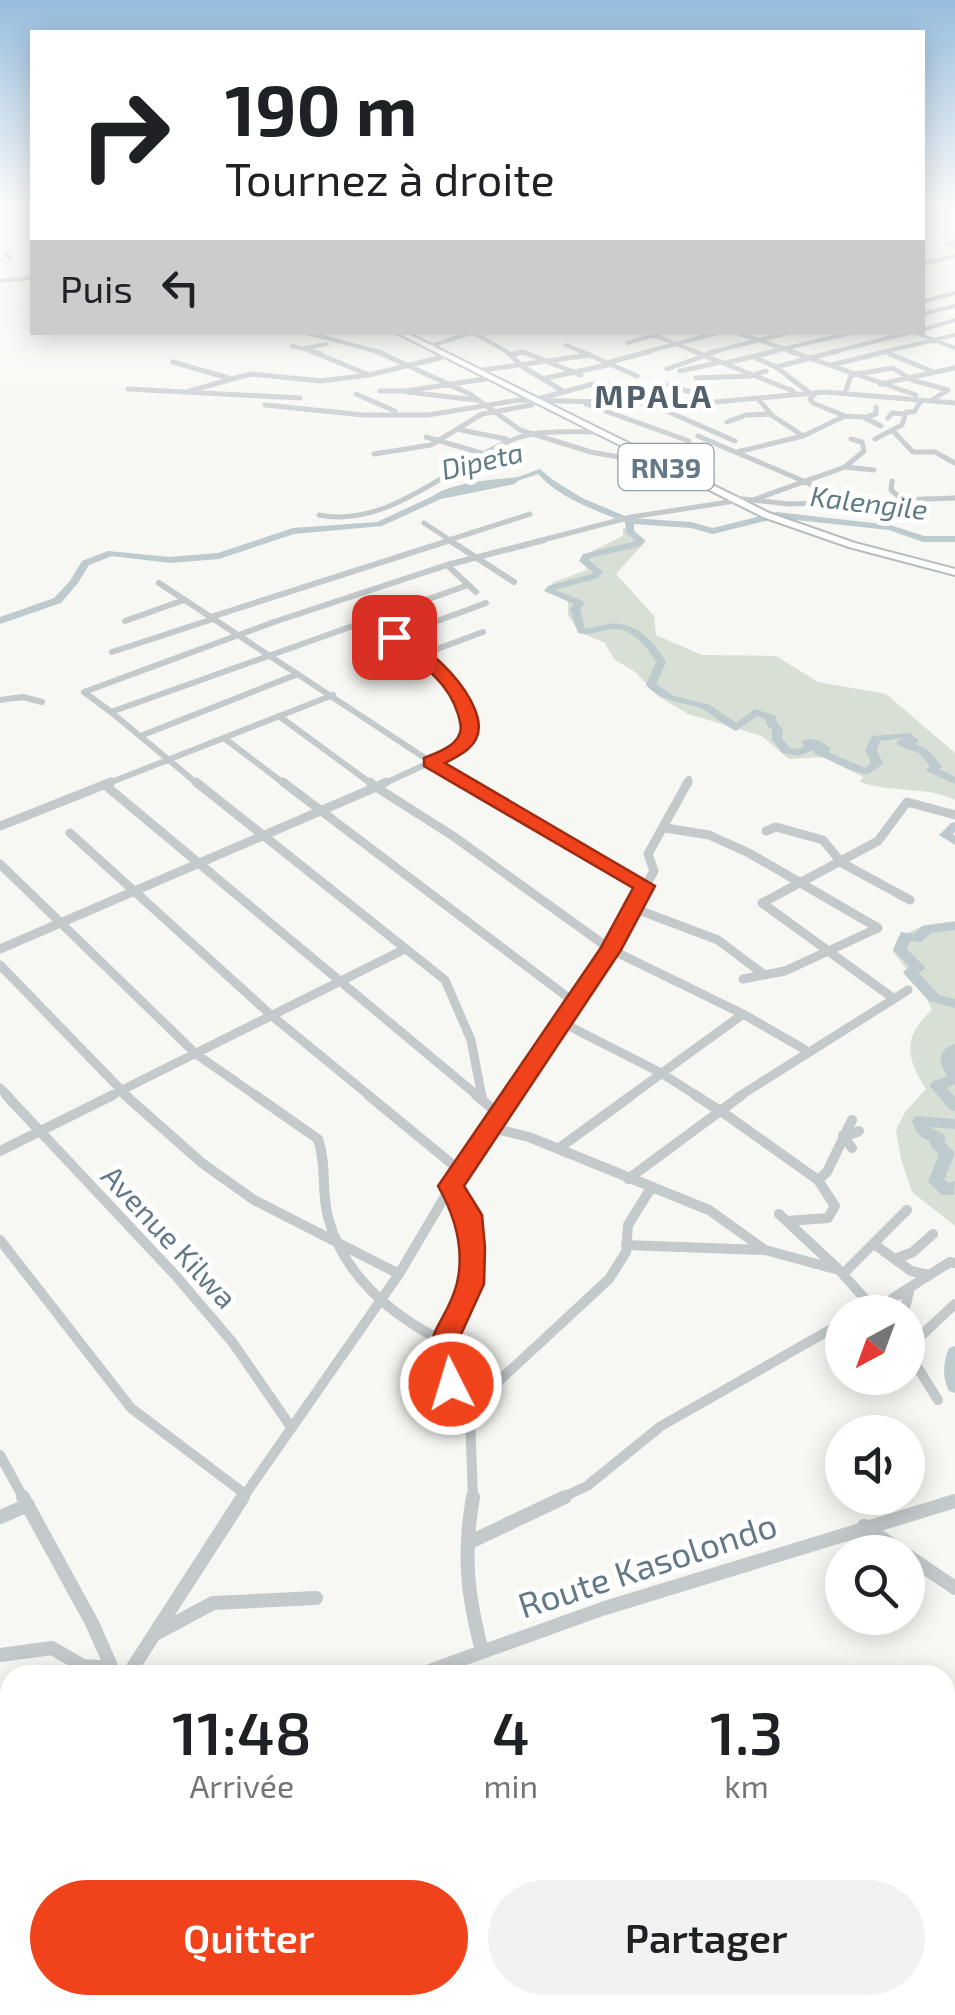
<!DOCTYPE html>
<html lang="fr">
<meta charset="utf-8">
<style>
:root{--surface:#fff;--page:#f2f2f2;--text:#202124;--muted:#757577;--accent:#f0421b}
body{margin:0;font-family:"Exo 2",sans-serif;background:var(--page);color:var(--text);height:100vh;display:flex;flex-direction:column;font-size:38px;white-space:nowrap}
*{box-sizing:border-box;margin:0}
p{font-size:32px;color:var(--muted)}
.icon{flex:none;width:55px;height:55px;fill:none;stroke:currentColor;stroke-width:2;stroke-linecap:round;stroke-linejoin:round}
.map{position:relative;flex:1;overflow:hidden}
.drawer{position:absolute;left:0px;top:1665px;width:955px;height:350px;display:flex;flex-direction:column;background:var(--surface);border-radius:30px 30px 0 0;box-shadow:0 5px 25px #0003}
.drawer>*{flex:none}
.hud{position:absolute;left:30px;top:30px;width:895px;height:305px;border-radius:0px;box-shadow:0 5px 25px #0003;background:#fff;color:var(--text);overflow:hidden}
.needle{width:65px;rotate:221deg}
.tools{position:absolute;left:825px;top:1295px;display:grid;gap:20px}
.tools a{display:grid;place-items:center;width:100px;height:100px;border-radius:50%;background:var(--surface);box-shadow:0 5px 25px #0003;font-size:50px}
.pin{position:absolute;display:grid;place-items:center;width:85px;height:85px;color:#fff;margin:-42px;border-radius:20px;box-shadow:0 5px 15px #0006}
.me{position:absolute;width:110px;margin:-55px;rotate:355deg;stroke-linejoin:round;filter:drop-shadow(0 0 8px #0008)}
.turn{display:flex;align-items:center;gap:35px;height:210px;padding:0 30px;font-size:45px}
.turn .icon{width:130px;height:130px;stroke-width:2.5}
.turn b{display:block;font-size:70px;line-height:85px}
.then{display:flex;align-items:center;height:95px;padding:0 30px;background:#0003;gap:20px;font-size:38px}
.eta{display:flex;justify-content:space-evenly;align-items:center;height:170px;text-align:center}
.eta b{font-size:60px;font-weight:600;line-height:70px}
.primary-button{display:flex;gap:20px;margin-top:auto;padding:20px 30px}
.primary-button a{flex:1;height:115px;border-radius:60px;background:var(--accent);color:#fff;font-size:40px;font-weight:600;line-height:115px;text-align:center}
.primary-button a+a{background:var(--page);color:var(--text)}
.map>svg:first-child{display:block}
.green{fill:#d8dfd4}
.water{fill:#bdcace}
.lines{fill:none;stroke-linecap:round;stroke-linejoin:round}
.river{fill:#bdcace;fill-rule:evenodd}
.highway-casing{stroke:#b8bcbf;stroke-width:4}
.street-far5{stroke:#c4c9cc;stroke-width:4}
.street-far4{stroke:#c4c9cc;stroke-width:5}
.street-far3{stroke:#c4c9cc;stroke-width:6}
.street-far2{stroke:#c4c9cc;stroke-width:9}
.street-far1{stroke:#c4c9cc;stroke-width:10}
.street{stroke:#c4c9cc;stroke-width:14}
.highway{fill:#fff;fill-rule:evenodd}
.route{fill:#f0421b;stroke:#9c2b12;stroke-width:2.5}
.labels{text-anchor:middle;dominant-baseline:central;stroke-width:10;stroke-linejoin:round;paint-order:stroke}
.far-water-label{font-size:28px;font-style:italic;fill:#5f7b83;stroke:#fff}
.shield{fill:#fff;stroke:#92a1ab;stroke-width:2.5}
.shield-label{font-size:28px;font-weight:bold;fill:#647987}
.street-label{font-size:30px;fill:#647987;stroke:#fff}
.far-district-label{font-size:32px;font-weight:bold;letter-spacing:2.5px;fill:#52616b;stroke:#fff}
.near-street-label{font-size:35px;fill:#647987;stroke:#fff}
</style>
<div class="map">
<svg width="955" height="2015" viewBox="0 0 955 2015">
<rect width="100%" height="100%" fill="#f7f7f3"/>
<!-- green -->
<path class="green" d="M623 528 633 529 646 541 616 574 654 616 656 635 702 655 776 656 818 682 886 694 955 753V800C927 786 890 793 860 782L863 777 824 757 789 759 762 736 688 714 658 696 635 672 614 659 605 643 579 632 568 615V600L545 591 554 582 587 570 582 556 623 536Z
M955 921V1226L912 1192 901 1159 896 1130 905 1112 926 1089C906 1058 902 1037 932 1010 924 989 907 970 893 952L898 937 925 925Z"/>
<!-- water -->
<path class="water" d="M521 477 515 484 441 499 418 509C439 481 488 480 521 477Z"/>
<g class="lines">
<!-- river -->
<path class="river" d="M540 469 553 480 584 499 630 518 691 522 713 528 777 512 890 525 924 536H955V542H923L889 530 777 518 713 534 691 528 634 524V532L645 540 641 546 590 558 589 560 603 572 598 578 555 590 583 601 585 603 580 609 585 629C594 628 601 625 609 624 635 620 654 642 666 662L656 684 674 696 710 705 736 723 755 709 776 716 777 723 783 729 782 739 790 748 797 749 804 746 801 742C810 735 823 741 831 749L828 752 865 768 871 763 865 750 872 736 910 733 919 741 915 744 927 749 940 764 942 766 939 769 955 777V784L928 772 926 770 930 766 919 753 897 745V741L904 738 880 741 877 750 883 764 867 775 850 770 814 753 813 750 799 756 782 753 772 739V730L766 724V720L757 716 736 731C723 725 713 714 700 708 680 701 661 702 646 685L656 662C647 646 631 627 610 629 598 631 591 636 578 633L570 609 574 604 544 591 548 586 592 574 593 572 579 561 583 554 636 541 626 533 625 522C595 510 561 499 538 474L505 485 501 483Z
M431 497 434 498V502L382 526 294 534 219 559 170 563 112 556 89 565 78 583 61 603 0 624V617L54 598 70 581 82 561 108 551 170 557 218 553 293 528 377 522Z
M955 822V832L953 834 955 836V845L939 835 951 823Z
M955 922V930L931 933 921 942 910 941 907 949 926 968 919 973 939 995 955 999V1008L929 1001 905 975 903 972 910 967 893 950 901 932 914 934 922 926Z
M955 1044V1084L947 1088 955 1097V1111L950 1110 930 1086 932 1082 947 1076C938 1062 937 1050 955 1044Z
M919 1116 955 1119V1129L929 1127 943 1134 946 1138 944 1142 955 1153 944 1180 949 1183 955 1181 954 1195H942L928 1182 939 1154 931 1147 929 1141C918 1136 916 1133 912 1121L914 1117Z
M955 1346V1393L949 1391C942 1378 943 1362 949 1348Z"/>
<!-- highway casing -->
<g class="highway-casing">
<path id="highway" d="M395 332H405L769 513 855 543 955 569V575L849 547 763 517Z"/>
</g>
<!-- street-far5 -->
<path class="street-far5" d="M955 241 948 243 955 245
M6 254 10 259
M922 264 955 256
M0 281 32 278
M922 302 955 293
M922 314 955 306
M922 330 955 320
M304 332 383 353
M645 332 699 353
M735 332 797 353
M913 332 955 348
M474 333 509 353
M627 343 665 332
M566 345 585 353
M292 346 320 353
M428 347 474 332
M305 348 327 344
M516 353H527
M642 353 721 332
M708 353 791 332
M766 353 855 332
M829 353 912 332
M879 353 955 335"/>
<!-- street-far4 -->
<path class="street-far4" d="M311 351 369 375
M376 351 470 394 520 430 591 452 663 465
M506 351 523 367 563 391
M580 351 637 376
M693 351 793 391
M789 351 916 395
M513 354 523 352 581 375
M890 354 931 371
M754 357 776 367 810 393
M173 362 232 379 251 374 321 381 369 375 447 356
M607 363 651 351
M726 363 776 351
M831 365 889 351
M776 367 838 351
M667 369 718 351
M476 371 590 355
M680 371 717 363
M546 378 608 365
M696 378 751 376 766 371
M880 384 955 368
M614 385 641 400
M668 385 700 395 703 403
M128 389 300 398
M190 391 232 379
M380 391H406L491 378
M407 392 476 400
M845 393 851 375 893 368 912 380 948 390 932 400
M356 394 395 411
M538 399 593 384 639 385
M586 404 689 441
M265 405 364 415H428L519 400 694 404 825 392 955 403
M655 406 735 441
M845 416 863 417 881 426
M866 417 876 414V407
M888 418 892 413 905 414
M727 422 746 415 771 414
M461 430 506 439
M893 431 913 452H935L955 463
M698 436 808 483 837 504
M803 436 845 416 813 403 810 399 816 393
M426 437 481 453
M875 439 902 425 906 412H914L921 401
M737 452 803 436 773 416 758 399
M374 454 431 445 482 414 532 405
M845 467 864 451 862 442 851 439
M892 481 891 490 903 500
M733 498 789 504 955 498
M753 500 845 467 874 470
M319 515C390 529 450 464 512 440 539 429 570 432 598 432
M424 523 453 542
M443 542 530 514
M535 542 631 517 735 501"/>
<!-- street-far3 -->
<path class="street-far3" d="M449 540 514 582
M159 583 431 762
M476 592 447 565 544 540
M211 617 451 540
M366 619C407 647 529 720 431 762L470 785
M125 621 184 600
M394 637 486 603
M112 652 213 619
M421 655 483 632
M0 700 23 697 42 702
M111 712 84 692 274 622 447 565
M279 716 373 785
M143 735 298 674
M224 738 286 785
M104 785 333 695
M199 785 111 712 468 585
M381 785 431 762
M687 785 689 779"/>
<!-- street-far2 -->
<path class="street-far2" d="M196 782 445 980 471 1040 482 1097
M283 782 574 1002
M370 782 376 787 386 782
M466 782 644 886
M105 785 479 1097
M0 826 111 782
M665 828 709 835 749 853 878 928
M766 831 776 827 823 840 842 863 910 900
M70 833 271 1015 371 1097
M0 864 196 1054 258 1097
M633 908 718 940 763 974
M0 949 376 787 453 836 610 949 743 1014 804 1049
M0 965 128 1097
M743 979 785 971 878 928
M893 998 762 903 878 841 907 802 955 815
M563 1023 661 1073 699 1097
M0 1088 9 1097
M108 1097 405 949
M510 1097 610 949 654 871 648 854 688 782
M629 1097 743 1014
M738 1097 908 990"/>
<!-- street-far1 -->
<path class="street-far1" d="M6 1095 176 1276 233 1343 291 1427
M125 1095 202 1163 254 1200 399 1274
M255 1095 318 1139C327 1165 321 1191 328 1217 343 1275 392 1316 443 1341
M368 1095 463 1173
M476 1095 500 1115
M481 1095 482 1100
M695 1095 717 1109
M718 1109 818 1180 835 1206 828 1218 787 1221
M492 1128 529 1137 709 1210 765 1250 839 1270 877 1312
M843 1135 852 1148
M844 1137 859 1131
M558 1149 632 1095
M0 1151 113 1095
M628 1179 742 1095
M818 1180 827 1172 852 1120
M451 1186 469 1215 470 1284 443 1341 451 1384 470 1415 473 1499
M779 1214 837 1268
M0 1240 131 1408 245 1494
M874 1244 911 1271 929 1275
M626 1245 762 1250
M895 1259 913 1252 933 1234
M844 1273 907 1210
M893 1298 950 1262 955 1263
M904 1312 910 1288
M908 1348 955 1304
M908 1352 938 1400
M470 1415 501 1379 609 1279 626 1252 628 1225 651 1188
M0 1455 24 1499
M242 1499 399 1274 451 1186 512 1095
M559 1499 587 1486 661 1426 842 1323"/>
<!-- street -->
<path class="street" d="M23 1497 92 1623 115 1675
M473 1497C463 1555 467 1594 482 1651
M0 1517 28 1505
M864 1526 902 1552
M468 1543 565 1497
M908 1556 955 1588
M157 1633 213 1603 316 1598
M0 1655 52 1648 83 1666 112 1668
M128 1675 243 1497
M418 1675 602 1609 955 1501
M0 1873 10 1867
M945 1960 955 1957
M175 2005 188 2015
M781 2015 785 2005"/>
<!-- highway -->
<use href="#highway" class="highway"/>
</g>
<!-- sky -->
<linearGradient id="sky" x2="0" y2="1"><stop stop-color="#97bdde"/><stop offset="0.42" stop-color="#fbfbfa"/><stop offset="1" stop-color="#fbfbfa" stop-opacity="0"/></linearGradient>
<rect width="955" height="488" fill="url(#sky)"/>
<!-- route -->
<path class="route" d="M388 634C419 630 494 705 476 739 470 751 456 757 445 763L655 886 621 950 464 1186 482 1215 485 1248 484 1284 458 1341 465 1384 461 1393 451 1397 440 1393C413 1336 446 1328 457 1283 465 1248 455 1216 438 1186L600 949 633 888 424 766V758C435 753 452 748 458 737 463 730 460 722 458 714 447 678 417 662 388 641Z"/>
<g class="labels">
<!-- far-water labels -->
<g class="far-water-label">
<text transform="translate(482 460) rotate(-13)">Dipeta</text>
<text transform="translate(869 502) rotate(7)">Kalengile</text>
</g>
<!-- shield labels -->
<rect class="shield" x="618.5" y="444" width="95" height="46" rx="8"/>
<g class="shield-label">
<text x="666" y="467">RN39</text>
</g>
<!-- street labels -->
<g class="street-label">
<text transform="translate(170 1236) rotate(47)">Avenue Kilwa</text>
</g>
<!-- far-district labels -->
<g class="far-district-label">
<text x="654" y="395">MPALA</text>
</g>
<!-- near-street labels -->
<g class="near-street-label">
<text transform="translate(647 1564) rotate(-18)">Route Kasolondo</text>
</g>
</g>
</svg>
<div class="tools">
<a><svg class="needle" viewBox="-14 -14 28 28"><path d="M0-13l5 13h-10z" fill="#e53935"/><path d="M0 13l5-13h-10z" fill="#757577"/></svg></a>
<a><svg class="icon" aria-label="sound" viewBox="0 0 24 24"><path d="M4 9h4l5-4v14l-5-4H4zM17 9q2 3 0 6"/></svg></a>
<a><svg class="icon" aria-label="search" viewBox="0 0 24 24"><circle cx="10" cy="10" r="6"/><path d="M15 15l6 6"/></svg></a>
</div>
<div class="pin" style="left:394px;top:637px;background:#d93025"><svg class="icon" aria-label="arrive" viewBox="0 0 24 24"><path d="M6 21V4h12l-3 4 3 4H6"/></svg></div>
<svg class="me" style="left:451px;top:1384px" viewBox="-20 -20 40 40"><circle r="17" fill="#f0421b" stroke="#fff" stroke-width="3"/><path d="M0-11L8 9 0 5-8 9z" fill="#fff"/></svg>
<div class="hud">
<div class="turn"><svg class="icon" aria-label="right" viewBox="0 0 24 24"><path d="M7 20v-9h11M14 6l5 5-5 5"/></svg><div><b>190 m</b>Tournez à droite</div></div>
<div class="then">Puis<svg class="icon" aria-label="left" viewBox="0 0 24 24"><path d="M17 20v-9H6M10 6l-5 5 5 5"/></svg></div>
</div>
<section class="drawer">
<div class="eta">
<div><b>11:48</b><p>Arrivée</p></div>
<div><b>4</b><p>min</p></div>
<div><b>1.3</b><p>km</p></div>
</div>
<div class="primary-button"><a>Quitter</a><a>Partager</a></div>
</section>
</div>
